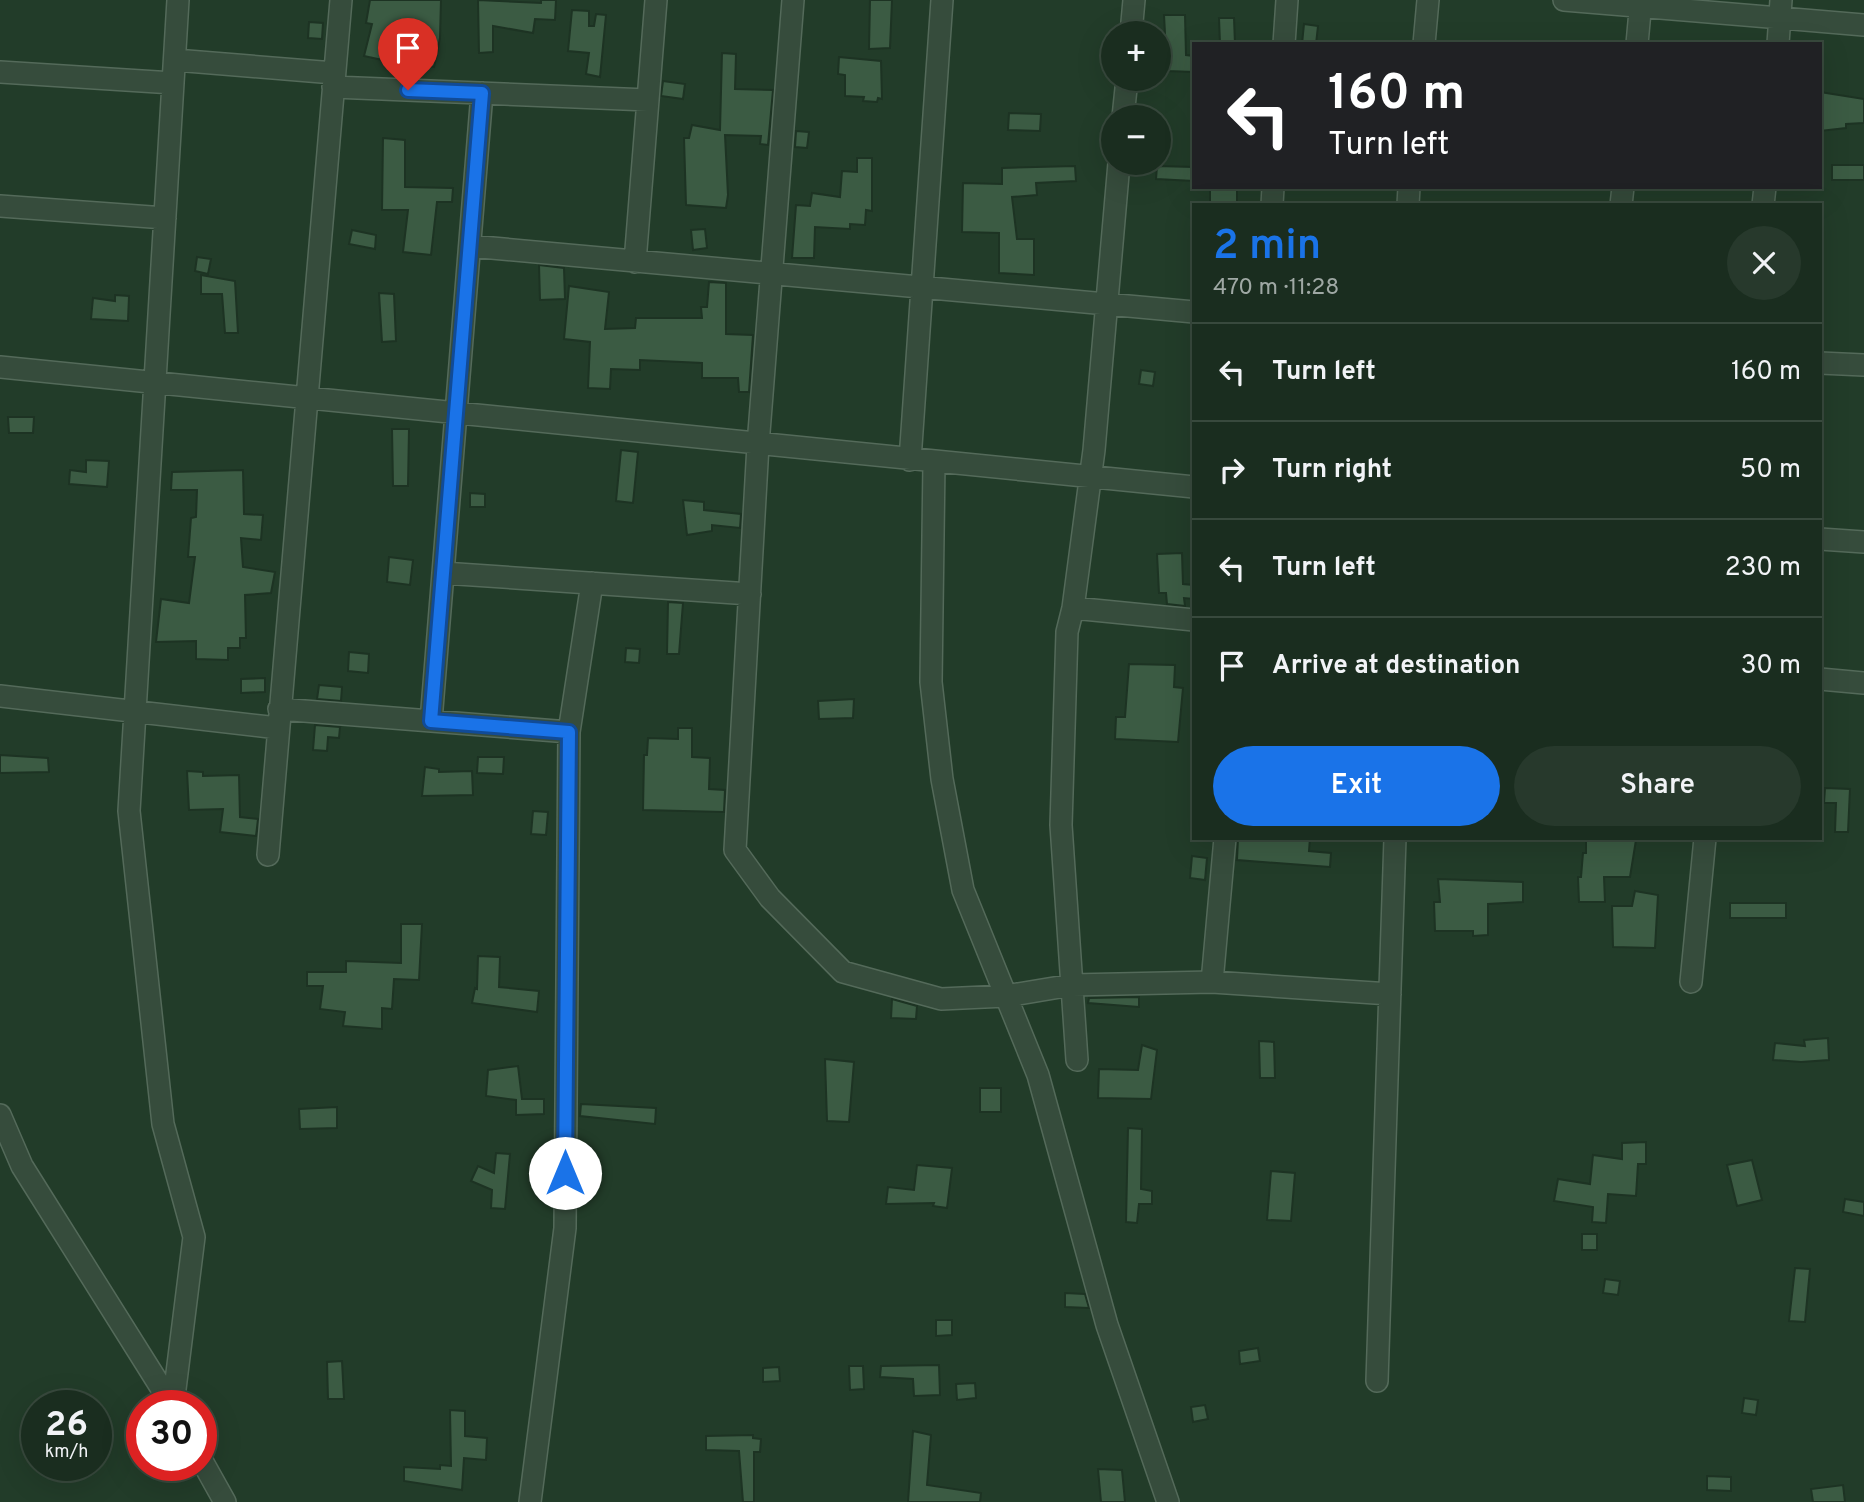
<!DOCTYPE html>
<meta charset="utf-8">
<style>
:root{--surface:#1a2d1f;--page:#27392c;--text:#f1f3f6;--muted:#9fa8a4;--line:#38493d;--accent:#1a73e8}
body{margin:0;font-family:Overpass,sans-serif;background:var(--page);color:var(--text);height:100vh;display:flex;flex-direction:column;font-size:26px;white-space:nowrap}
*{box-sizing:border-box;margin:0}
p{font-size:23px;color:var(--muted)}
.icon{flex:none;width:38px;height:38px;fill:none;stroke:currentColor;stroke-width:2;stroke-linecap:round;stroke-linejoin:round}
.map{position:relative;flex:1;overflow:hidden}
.details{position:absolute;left:1192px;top:203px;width:630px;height:637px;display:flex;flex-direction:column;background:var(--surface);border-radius:0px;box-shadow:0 7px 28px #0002,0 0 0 2px var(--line)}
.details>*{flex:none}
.banner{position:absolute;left:1192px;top:42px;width:630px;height:147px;border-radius:0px;box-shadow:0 7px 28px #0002,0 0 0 2px var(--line);background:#202124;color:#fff;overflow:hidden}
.controls{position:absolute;left:1101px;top:21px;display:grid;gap:14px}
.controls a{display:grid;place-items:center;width:70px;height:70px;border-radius:50%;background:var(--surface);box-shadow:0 7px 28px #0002,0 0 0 2px var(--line);font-size:35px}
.speed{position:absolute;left:21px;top:1390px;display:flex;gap:14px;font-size:35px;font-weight:700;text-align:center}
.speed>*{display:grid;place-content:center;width:91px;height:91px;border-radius:50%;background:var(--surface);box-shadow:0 7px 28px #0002,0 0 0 2px var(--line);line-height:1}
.speed small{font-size:18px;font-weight:400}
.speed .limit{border:10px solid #d22;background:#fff;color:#111}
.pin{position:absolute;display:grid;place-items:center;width:60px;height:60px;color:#fff;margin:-72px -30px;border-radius:50% 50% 50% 0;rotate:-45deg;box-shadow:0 0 7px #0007}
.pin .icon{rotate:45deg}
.me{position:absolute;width:77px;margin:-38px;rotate:0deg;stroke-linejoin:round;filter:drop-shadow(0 0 5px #0008)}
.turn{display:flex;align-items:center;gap:24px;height:147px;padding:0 21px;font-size:32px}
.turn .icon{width:91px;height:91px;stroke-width:2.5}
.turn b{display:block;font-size:49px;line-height:60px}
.round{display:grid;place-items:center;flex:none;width:74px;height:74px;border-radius:37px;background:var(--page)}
.overview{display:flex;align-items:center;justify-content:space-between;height:119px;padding:0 21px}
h1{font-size:42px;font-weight:600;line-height:52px;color:var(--accent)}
.button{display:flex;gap:14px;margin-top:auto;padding:14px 21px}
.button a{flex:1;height:80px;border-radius:42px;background:var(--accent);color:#fff;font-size:28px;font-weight:600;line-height:80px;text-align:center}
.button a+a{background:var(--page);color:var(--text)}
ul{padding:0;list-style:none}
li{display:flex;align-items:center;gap:21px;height:98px;padding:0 21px;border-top:2px solid var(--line)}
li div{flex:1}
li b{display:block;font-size:26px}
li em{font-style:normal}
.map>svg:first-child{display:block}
.building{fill:#3b5b43;stroke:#1d3323;stroke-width:2}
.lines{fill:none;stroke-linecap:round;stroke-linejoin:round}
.minor-casing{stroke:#546a5a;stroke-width:24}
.minor{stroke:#364c3c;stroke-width:21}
.route-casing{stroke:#114b97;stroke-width:18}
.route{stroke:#1a73e8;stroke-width:12}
</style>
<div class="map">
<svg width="1864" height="1502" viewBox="0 0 1864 1502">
<rect width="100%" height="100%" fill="#223c29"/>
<!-- building -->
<path class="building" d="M370 0H441L440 38 434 67 421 64 423 52 390 48 387 61 364 56 372 24 366 23Z
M478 0 541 3V0H556L555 20 535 19 533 33 493 26V52L479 53Z
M870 0H892L890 48 869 49Z
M572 10 589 11V26H594L596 14 606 15 600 77 586 74 589 53 568 51Z
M1164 15H1185L1186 55 1194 56V72L1167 71Z
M1219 18H1234L1235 44H1220Z
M309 22 323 23 322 39 308 38Z
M1304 24 1318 26 1316 44H1302Z
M722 53 736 54 735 89 773 90 768 145 760 144 761 136 725 135 728 195 726 208 686 205 684 138H689L692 125 720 130Z
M839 57 881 61 882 99 878 98 877 102 863 101 864 97 845 96V75L838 74Z
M663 81 685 84 683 99 661 96Z
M1820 92 1864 99V123L1846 124V128L1820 131Z
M1009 113 1041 114 1040 131 1008 130Z
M796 131 809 132 807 148 795 147Z
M383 138 405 140V187L453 188 452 202H437L431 255 403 252 408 210H382Z
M857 158H872V211L866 210 865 225 850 224V229L815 227 814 258H792L796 205 810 206 812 193 840 197 842 171 857 172Z
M1832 165H1864V180H1832Z
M1075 166 1076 181 1036 183 1037 195 1012 197 1017 239H1034V275L999 273V233L962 232 963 183 1002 184V168Z
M1157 166 1194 167V181L1156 179Z
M1210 187H1237V205H1210Z
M705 229 707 248 693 250 691 230Z
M352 230 376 235 375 249 349 244Z
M197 257 211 259 208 274 195 271Z
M539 265 564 268 565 299 540 300Z
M201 275 235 281 238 333H225L222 294H201Z
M709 282 726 283V334L753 335 749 392H739L738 378H702V363L640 360V370L611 369 610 389 588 388 590 342 564 339 569 286 609 292 605 329 635 328 636 318H702L701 307H707Z
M379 293 394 294 396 341 382 342Z
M115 295 129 296 128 321 91 319 93 298 115 301Z
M1141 370 1155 372 1153 386 1139 384Z
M8 417H34L33 433H9Z
M392 429H409L408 486H393Z
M621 450 638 452 633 503 616 501Z
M86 460 109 461 107 487 69 484 70 470 86 472Z
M243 470 244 514 263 515 261 540 241 538 243 567 275 572 271 593 245 595 246 638H240V648H228V660L196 659V641L156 642 161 599 189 603 195 557H188L191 518 196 517 197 490H171L172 472Z
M470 493 485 494V507H470Z
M683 500 704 502V510L741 514 740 528 712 525V531L687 535Z
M1182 553 1183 584 1194 585V599L1184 598 1185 606 1167 604 1166 593H1159L1157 554Z
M389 557 413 560 410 585 387 582Z
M668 602 683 603 679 654H667Z
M626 648 640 649 639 663 625 662Z
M349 652 369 654 368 673 348 671Z
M1129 664 1175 665 1174 687 1183 688 1178 742 1115 739 1116 717H1125Z
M265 678V692L241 693V679Z
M319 685 342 687 341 701 317 699Z
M854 699 853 718 819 719 818 701Z
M315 725 340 727 339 738 328 737 327 751 313 750Z
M678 728H692V757L710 758 709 789 725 790 724 812 643 810 644 755H647L648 738 678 739Z
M0 755 48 758 49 772 0 773Z
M478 757H504L503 774 477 773Z
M425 767 439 769V772L472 771 473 795 422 796Z
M187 771 203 772V776L239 775 240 817 258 819 256 836 220 832 223 809 189 810Z
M1825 788 1850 789 1848 832H1835L1836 803H1824Z
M533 811 548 812 546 835 531 834Z
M1238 838H1310L1309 851 1331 853 1330 867 1237 860Z
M1586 838 1636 840 1630 877H1604L1605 902H1579L1578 877H1581L1583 853H1586Z
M1192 856 1207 858 1205 880 1190 878Z
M1438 879 1523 882V902L1488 904V935L1473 936V931H1435L1434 902H1440Z
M1635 891 1658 895 1655 948 1613 947 1612 906H1632Z
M1730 903H1786V918H1730Z
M401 924H422L419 980 394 979 392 1009 382 1008V1029L343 1026 345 1012 320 1009 323 986H307V972H346V961L401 963Z
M478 956 500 957 499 987 539 991 537 1012 472 1003 475 988 477 989Z
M1139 997V1007L1088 1003 1089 998Z
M892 999 917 1006 916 1019 891 1018Z
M1828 1038 1829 1060 1801 1062 1773 1060 1775 1043 1805 1046 1804 1040Z
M1259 1041 1274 1042 1275 1078H1260Z
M1142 1045 1157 1050 1151 1099 1098 1098 1099 1069 1138 1070Z
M825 1059 854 1062 849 1122 827 1121Z
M518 1066 522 1099H544V1114L516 1115V1100L486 1096 488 1070Z
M980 1088H1001V1112H980Z
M581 1104 656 1108 655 1124 580 1116Z
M337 1107V1128L300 1129 299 1109Z
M1128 1128 1142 1129 1141 1189 1152 1191V1204H1139L1137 1223 1126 1222Z
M1646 1142V1164H1638L1636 1196 1608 1194 1606 1223 1592 1222 1593 1207 1554 1201 1558 1179 1590 1184 1593 1155 1622 1159V1143Z
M496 1153 510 1154 505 1209 491 1208 492 1190 471 1181 478 1166 494 1173Z
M1752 1160 1762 1200 1737 1206 1727 1165Z
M917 1165 952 1168 947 1208 933 1206 934 1203 886 1204 888 1187 914 1190Z
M1271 1171 1295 1173 1291 1221 1267 1220Z
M1845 1199 1864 1202V1216L1843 1212Z
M1582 1234H1597V1250H1582Z
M1795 1268 1810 1269 1805 1322 1789 1321Z
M1605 1279 1620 1281 1618 1295 1603 1293Z
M1065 1293 1085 1294 1089 1308 1065 1307Z
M936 1320H952V1335L936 1336Z
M1258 1348 1260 1361 1240 1364 1239 1351Z
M342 1361 344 1399H328L327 1362Z
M939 1365 940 1395 914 1396 913 1379 880 1377 881 1366Z
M849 1366H863L864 1389 850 1390Z
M779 1367 780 1381 763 1382V1368Z
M975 1383 976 1398 957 1400 956 1384Z
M1744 1398 1758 1400 1756 1415 1742 1413Z
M1205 1405 1208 1419 1193 1422 1191 1407Z
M450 1410 465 1411V1436L487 1438 486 1460 464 1458 462 1490 404 1481V1467L440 1469V1465L451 1466Z
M913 1431 931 1435 927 1485 981 1493 980 1502H908Z
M753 1435V1438L761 1439 760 1452H754V1502H743L739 1451 706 1450V1436Z
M1098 1469 1122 1470 1125 1502H1101Z
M1707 1476 1731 1477V1491L1707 1490Z
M1843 1485 1845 1502H1813L1811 1489Z"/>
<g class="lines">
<!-- minor casing -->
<g class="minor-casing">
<path id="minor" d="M793 0 758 445 735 850 770 898 843 972 941 999 1006 996 1072 985 1212 982 1390 994
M1564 0 1864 25
M1131 33 1134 0
M1284 44 1287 0
M1424 44 1428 0
M1637 44 1641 0
M1778 44 1781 0
M175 60 334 73
M0 72 173 83
M333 87 648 100
M1123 117 1127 79
M1272 205 1273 187
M1408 205 1409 187
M1621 205 1623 187
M1763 205 1765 187
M0 206 165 218
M470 246 1194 312
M635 262 656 0
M1820 363 1864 365
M0 367 1194 487
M910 460 942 0
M934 463 931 682 942 779 963 890 1038 1075 1107 1325 1168 1502
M1820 539 1864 542
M443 573 750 594
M1073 608 1194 620
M1820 679 1864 683
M0 696 278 728
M279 709 569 732
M431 721 482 93
M268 855 341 0
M1212 982 1225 838
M1691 982 1705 838
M1077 1060 1061 825 1067 632 1073 608 1094 450 1119 163
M0 1115 22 1166 172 1405
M1377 1381 1395 838
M173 1405 194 1237 163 1124 129 811 178 0
M201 1459 225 1502
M530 1502 565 1228 569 732 592 583"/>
</g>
<!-- minor -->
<use href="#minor" class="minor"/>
</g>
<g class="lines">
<!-- route casing -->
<g class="route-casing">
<path id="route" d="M408 90 482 93 431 721 569 732 565 1173"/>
</g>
<!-- route -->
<use href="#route" class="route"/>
</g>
</svg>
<div class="controls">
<a>+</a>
<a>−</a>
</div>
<div class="speed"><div>26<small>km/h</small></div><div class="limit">30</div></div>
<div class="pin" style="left:408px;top:90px;background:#d93025"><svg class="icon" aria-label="arrive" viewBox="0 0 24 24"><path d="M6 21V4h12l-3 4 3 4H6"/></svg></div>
<svg class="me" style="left:565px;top:1173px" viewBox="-20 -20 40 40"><circle r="19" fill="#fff"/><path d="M0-13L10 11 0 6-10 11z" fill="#1a73e8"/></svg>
<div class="banner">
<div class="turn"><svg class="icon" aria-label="left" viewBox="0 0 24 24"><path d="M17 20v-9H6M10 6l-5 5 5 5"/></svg><div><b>160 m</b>Turn left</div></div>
</div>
<section class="details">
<div class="overview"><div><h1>2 min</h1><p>470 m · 11:28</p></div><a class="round"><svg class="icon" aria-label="close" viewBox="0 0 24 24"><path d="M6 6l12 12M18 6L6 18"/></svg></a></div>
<ul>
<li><svg class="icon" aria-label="left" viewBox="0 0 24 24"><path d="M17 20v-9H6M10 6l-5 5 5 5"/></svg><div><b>Turn left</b></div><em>160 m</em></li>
<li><svg class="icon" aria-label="right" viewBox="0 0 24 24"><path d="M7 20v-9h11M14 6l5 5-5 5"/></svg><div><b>Turn right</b></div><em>50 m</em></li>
<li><svg class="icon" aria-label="left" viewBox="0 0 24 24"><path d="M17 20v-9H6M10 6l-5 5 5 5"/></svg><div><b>Turn left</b></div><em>230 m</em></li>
<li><svg class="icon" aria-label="arrive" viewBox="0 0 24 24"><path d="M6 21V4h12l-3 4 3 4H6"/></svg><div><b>Arrive at destination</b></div><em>30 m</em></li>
</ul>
<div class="button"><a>Exit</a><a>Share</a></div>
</section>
</div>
